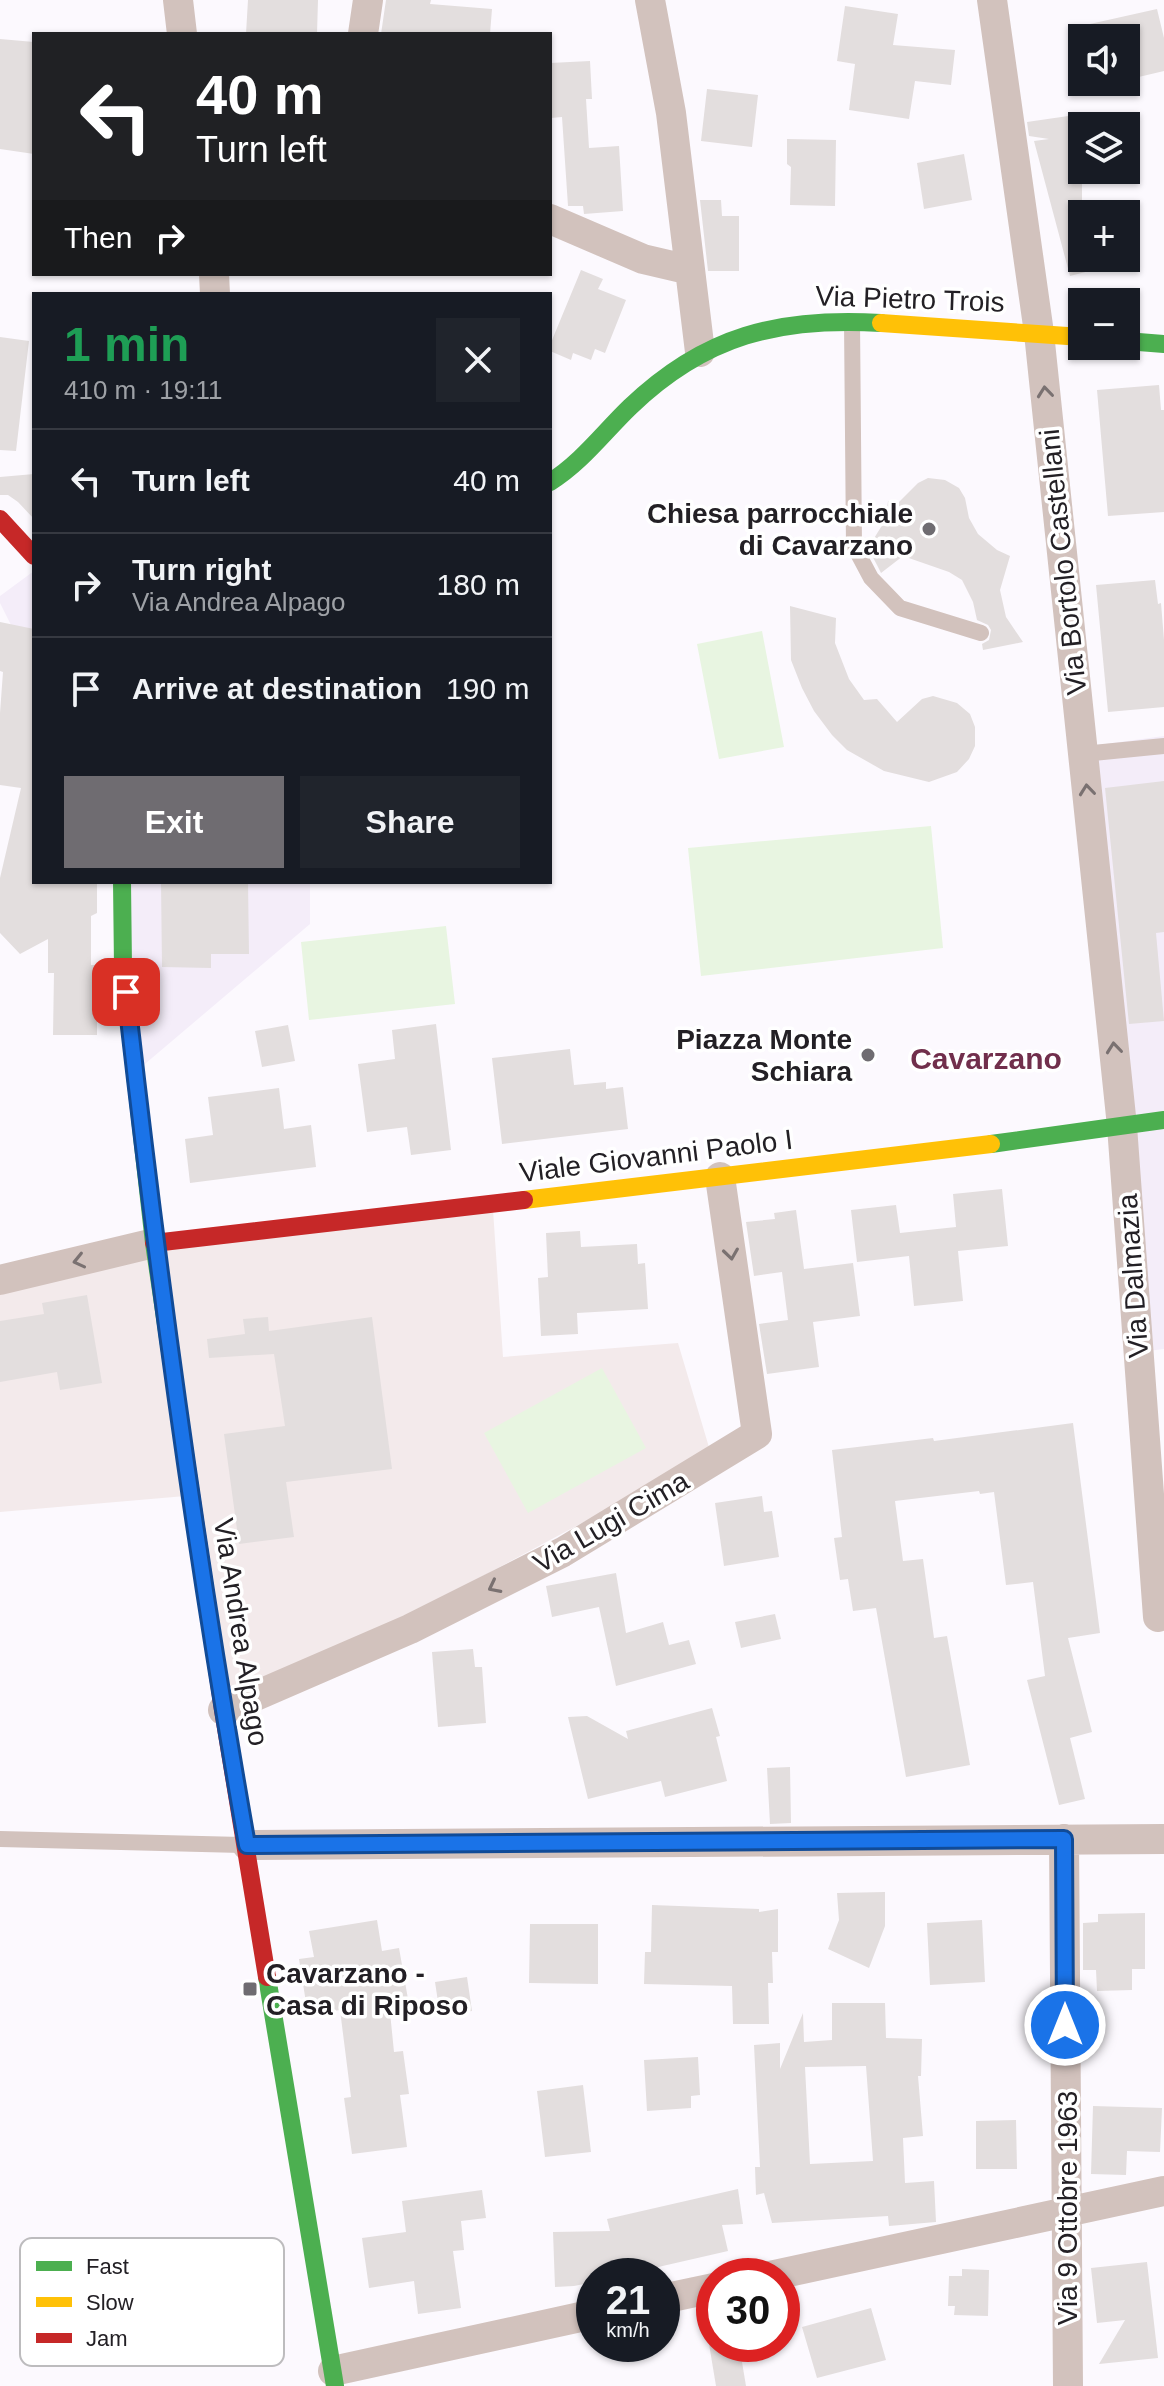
<!DOCTYPE html>
<meta charset="utf-8">
<style>
:root{--surface:#171b24;--page:#20242c;--text:#f1f3f6;--muted:#9ea1a6;--line:#363941;--accent:#6f6c71}
body{margin:0;font-family:Helvetica,sans-serif;background:var(--page);color:var(--text);height:100vh;display:flex;flex-direction:column;font-size:30px;white-space:nowrap}
*{box-sizing:border-box;margin:0}
p{font-size:26px;color:var(--muted)}
.icon{flex:none;width:44px;height:44px;fill:none;stroke:currentColor;stroke-width:2;stroke-linecap:round;stroke-linejoin:round}
.map{position:relative;flex:1;overflow:hidden}
.side{position:absolute;left:32px;top:292px;width:520px;height:592px;display:flex;flex-direction:column;background:var(--surface);border-radius:0px;box-shadow:0 2px 6px #0004}
.side>*{flex:none}
.top-card{position:absolute;left:32px;top:32px;width:520px;height:244px;border-radius:0px;box-shadow:0 2px 6px #0004;background:#202124;color:#fff;overflow:hidden}
.buttons{position:absolute;left:1068px;top:24px;display:grid;gap:16px}
.buttons a{display:grid;place-items:center;width:72px;height:72px;border-radius:0px;background:var(--surface);box-shadow:0 2px 6px #0004;font-size:40px}
.speed{position:absolute;left:576px;top:2258px;display:flex;gap:16px;font-size:40px;font-weight:700;text-align:center}
.speed>*{display:grid;place-content:center;width:104px;height:104px;border-radius:50%;background:var(--surface);box-shadow:0 2px 6px #0004;line-height:1}
.speed small{font-size:20px;font-weight:400}
.speed .limit{border:12px solid #d22;background:#fff;color:#111}
.pin{position:absolute;display:grid;place-items:center;width:68px;height:68px;color:#fff;margin:-34px;border-radius:16px;box-shadow:0 4px 12px #0006}
.me{position:absolute;width:88px;margin:-44px;rotate:0deg;stroke-linejoin:round;filter:drop-shadow(0 0 6px #0008)}
.turn{display:flex;align-items:center;gap:28px;height:168px;padding:0 32px;font-size:36px}
.turn .icon{width:104px;height:104px;stroke-width:2.5}
.turn b{display:block;font-size:56px;line-height:68px}
.then{display:flex;align-items:center;height:76px;padding:0 32px;background:#0003;gap:16px;font-size:30px}
.round{display:grid;place-items:center;flex:none;width:84px;height:84px;border-radius:0px;background:var(--page)}
.summary{display:flex;align-items:center;justify-content:space-between;height:136px;padding:0 32px}
h1{font-size:48px;font-weight:800;line-height:60px;color:#1e9e55}
.action{display:flex;gap:16px;margin-top:auto;padding:16px 32px}
.action a{flex:1;height:92px;border-radius:0px;background:var(--accent);color:#fff;font-size:32px;font-weight:800;line-height:92px;text-align:center}
.action a+a{background:var(--page);color:var(--text)}
ul{padding:0;list-style:none}
li{display:flex;align-items:center;gap:24px;height:104px;padding:0 32px;border-top:2px solid var(--line)}
li div{flex:1}
li b{display:block;font-size:30px}
li em{font-style:normal}
.map>svg:first-child{display:block}
.built{fill:#f4edf9}
.education{fill:#f3eaeb}
.green{fill:#e8f5e1}
.building{fill:#e3dede;fill-rule:evenodd}
.lines{fill:none;stroke-linecap:round;stroke-linejoin:round}
.lane{stroke:#d2c2bd;stroke-width:16}
.street{stroke:#d2c2bd;stroke-width:30}
.fast{stroke:#4caf50;stroke-width:18}
.slow{stroke:#ffc107;stroke-width:18}
.jam{stroke:#c62828;stroke-width:18}
.oneway{stroke:#7a7171}
.route-casing{stroke:#114b97;stroke-width:20}
.route{stroke:#1a73e8;stroke-width:14}
.poi-dot{fill:#6f6c71;stroke:#fff;stroke-width:3}
.labels{text-anchor:middle;dominant-baseline:central;stroke-width:7;stroke-linejoin:round;paint-order:stroke}
.street-label{font-size:28px;fill:#232025;stroke:#fff}
.poi-label{font-size:28px;font-weight:bold;fill:#232025;stroke:#fff;text-anchor:end}
.neighbourhood-label{font-size:30px;font-weight:bold;fill:#712f4c;stroke:#fff}
.key{fill:#fff;stroke:#bdbcbe;stroke-width:2}
.key-label{font-size:22px;fill:#232025}
</style>
<div class="map">
<svg width="1164" height="2386" viewBox="0 0 1164 2386">
<rect width="100%" height="100%" fill="#fcf9fe"/>
<!-- built -->
<path class="built" d="M34 571V671L0 603V596Z
M1164 736V1349L1132 1353 1076 748Z
M117 882H310V924L139 1069Z"/>
<!-- education -->
<path class="education" d="M492 1195 503 1357 678 1343 711 1454 230 1711 197 1495 0 1512V1275Z"/>
<!-- green -->
<path class="green" d="M762 631 784 747 719 759 697 644Z
M931 826 943 948 701 976 688 848Z
M446 926 455 1004 309 1020 301 942Z
M602 1368 646 1448 528 1513 484 1433Z"/>
<!-- building -->
<path class="building" d="M248 0H318L317 34H246Z
M386 0H431L430 4 492 9 490 34H381Z
M845 6 898 14 893 45 955 50 951 85 915 81 909 119 849 110 855 64 837 61Z
M1157 9 1164 38V71L1126 80V38H1073L1072 28Z
M0 39 34 42V154L0 149Z
M590 61 592 99H586L589 148 619 146 623 211 584 214 583 206H568L562 117 551 118 550 63Z
M707 89 758 95 752 147 701 141Z
M1082 114V210L1109 203 1112 214H1082V258H1123L1124 262 1070 276 1034 141 1049 139 1029 136 1027 122Z
M787 139 836 140 835 206 790 205 791 167 787 164Z
M964 154 972 200 924 209 917 163Z
M700 200H721L722 216H739V271H708Z
M581 270 603 279 598 289 626 300 605 353 595 349 591 360 573 353 571 360 550 351V345Z
M0 337 29 341 16 451 0 450Z
M1159 385 1161 410H1164V512L1108 516 1097 390Z
M34 474V519L18 502 8 495H0V477Z
M928 478 945 480 959 488 965 498 969 518 978 534 997 550 1010 556 1000 590 1006 617 1023 642 983 650 982 644 989 640 991 630 988 625 977 620 973 602 962 580 949 572 903 556 881 573 877 565 868 548 886 519 888 501 897 504 918 483Z
M1155 580 1158 604 1161 603 1164 640V707L1108 712 1096 585Z
M790 606 836 618 835 643 849 679 864 700 877 699 897 722 922 699 933 696 957 703 970 714 975 727V746L969 759 957 772 929 782 884 771 847 750 832 735 814 711 802 688 791 660Z
M0 622 34 629V882H97V913L91 916V965H97V1035H53L54 973H48V939L20 954 0 933V878L21 788 0 785V713L3 672 0 671Z
M1164 781V932L1156 933 1164 1021 1129 1024 1105 788Z
M161 882H248L249 954H211V968L162 967Z
M436 1024 451 1150 411 1155 407 1127 367 1132 358 1064 395 1059 392 1030Z
M288 1025 295 1061 262 1067 255 1031Z
M570 1049 574 1085 606 1082V1089L623 1087 628 1129 502 1144 492 1058Z
M279 1088 284 1129 311 1125 316 1167 190 1183 185 1139 213 1135 208 1097Z
M1002 1189 1008 1246 958 1251 963 1301 914 1306 909 1256 857 1262 851 1210 896 1205 900 1233 956 1227 953 1194Z
M796 1210 804 1269 853 1263 860 1316 813 1322 819 1367 767 1374 759 1324 788 1320 782 1272 754 1276 746 1222 775 1219 774 1213Z
M580 1231 581 1247 637 1244 638 1264 645 1263 648 1309 577 1313 578 1334 541 1336 538 1278 548 1277 546 1233Z
M87 1295 102 1383 60 1390 57 1372 0 1382V1321L44 1314 42 1303Z
M268 1317 269 1331 372 1317 392 1469 286 1482 294 1537 239 1544 224 1434 285 1426 274 1354 209 1358 207 1339 245 1334 243 1319Z
M1073 1423 1100 1633 1068 1638 1092 1732 1070 1738 1085 1799 1059 1805 1027 1680 1045 1676 1033 1582 1006 1585 994 1492 980 1494 979 1491 895 1501 903 1561 923 1559 934 1638 947 1636 970 1765 906 1777 876 1608 853 1611 848 1579 840 1580 834 1538 842 1537 832 1450 933 1438 934 1441Z
M762 1496 764 1512 772 1511 779 1557 724 1566 715 1503Z
M616 1573 626 1633 663 1622 669 1645 689 1640 696 1664 616 1686 599 1607 552 1617 546 1586Z
M775 1614 781 1639 741 1648 735 1622Z
M473 1649 475 1667H482L486 1723 438 1727 432 1652Z
M712 1708 720 1736 716 1737 727 1781 665 1797 661 1781 588 1799 568 1717 587 1716 628 1739 626 1731Z
M790 1767 791 1823 770 1824 767 1768Z
M885 1892V1926L869 1968 828 1949 839 1920 837 1893Z
M652 1905 759 1909V1912L778 1909V1952H772L773 1983H768L769 2024H733L732 1986 644 1984 645 1952H651Z
M1145 1913V1969H1132V1990L1097 1991 1096 1970H1083V1923L1098 1922V1914Z
M377 1920 382 1951 399 1948 408 1999 389 2002 394 2052 403 2051 409 2094 400 2095 407 2147 352 2154 344 2098 351 2097 340 2010 308 2015 299 1959 314 1957 309 1931Z
M982 1920 985 1982 930 1985 927 1923Z
M530 1924H598V1984L529 1983Z
M467 1977 472 2011 440 2015 435 1982Z
M832 2003H885L886 2038 922 2039 921 2076H918L923 2136 903 2138 905 2183 934 2181 936 2222 889 2226 888 2216 772 2223 764 2193 756 2195 755 2167H760L754 2045 780 2043V2069L803 2013 804 2042 832 2040ZM866 2066 873 2161 810 2164 805 2067Z
M698 2057 700 2095 691 2096V2108L647 2111 644 2060Z
M583 2085 591 2152 545 2157 537 2091Z
M1093 2106 1162 2108 1160 2152 1127 2151 1126 2175 1091 2174Z
M1016 2120 1017 2169H976V2121Z
M738 2189 743 2224 722 2225 728 2251 619 2276H594V2282L574 2286 555 2287 553 2232 610 2231 607 2219Z
M482 2190 486 2218 461 2221 464 2250 453 2251 461 2308 418 2314 414 2281 369 2288 362 2238 406 2232 402 2201Z
M1147 2262 1158 2358 1099 2364 1125 2320 1097 2323 1091 2268Z
M962 2269 989 2270 988 2316 954 2315 955 2306H948L949 2276H962Z
M871 2308 886 2360 817 2378 802 2327Z
M709 2344H739L746 2386H716Z"/>
<g class="lines">
<!-- lane -->
<path class="lane" d="M852 322 854 546 871 578 900 608 981 633
M1083 754 1164 746
M0 1839 242 1845"/>
<!-- street -->
<path class="street" d="M178 0 182 34
M650 0 671 113 700 352
M992 0 1039 333 1122 1126 1158 1617
M363 34 368 0
M550 219 643 259 690 270
M214 274 215 294
M0 1280 154 1243
M223 1710 410 1629 563 1552 757 1434 720 1177
M1064 1839 1068 2386
M247 1845 1164 1839
M770 2276 1164 2191
M662 2299 714 2288
M333 2371 594 2314"/>
<!-- fast -->
<path class="fast" d="M1126 341 1164 344
M550 482C581 463 604 432 630 407 705 335 779 317 881 323
M122 882 123 967 154 1243 188 1474
M991 1144 1164 1120
M267 1977 335 2386"/>
<!-- slow -->
<path class="slow" d="M881 323 1082 337
M524 1200 991 1144"/>
<!-- jam -->
<path class="jam" d="M0 519 34 556
M154 1243 524 1200
M188 1474 223 1710 267 1977"/>
</g>
<!-- one-way arrows -->
<defs><path id="oneway-chevron" d="M-2-3.5L2.5 0L-2 3.5" fill="none" stroke-width="1.6" stroke-linecap="round" stroke-linejoin="round" transform="scale(2)"/></defs>
<g class="oneway">
<use href="#oneway-chevron" transform="translate(1045 392) rotate(-96)"/>
<use href="#oneway-chevron" transform="translate(1087 790) rotate(-96)"/>
<use href="#oneway-chevron" transform="translate(1114 1048) rotate(-96)"/>
<use href="#oneway-chevron" transform="translate(731 1254) rotate(82)"/>
<use href="#oneway-chevron" transform="translate(79 1261) rotate(167)"/>
<use href="#oneway-chevron" transform="translate(494 1587) rotate(153)"/>
</g>
<g class="lines">
<!-- route casing -->
<g class="route-casing">
<path id="route" d="M126 992C158 1278 197 1562 247 1845L1064 1839 1065 2025"/>
</g>
<!-- route -->
<use href="#route" class="route"/>
</g>
<!-- markers -->
<g class="poi-dot">
<circle cx="929" cy="529" r="8"/>
<circle cx="868" cy="1055" r="8"/>
<rect x="242" y="1981" width="16" height="16" rx="4"/>
</g>
<g class="labels">
<!-- street labels -->
<g class="street-label">
<text transform="translate(910 299) rotate(2)">Via Pietro Trois</text>
<text transform="translate(1063 562) rotate(-96)">Via Bortolo Castellani</text>
<text transform="translate(656 1156) rotate(-7)">Viale Giovanni Paolo I</text>
<text transform="translate(1133 1276) rotate(-94)">Via Dalmazia</text>
<text transform="translate(611 1522) rotate(-30)">Via Lugi Cima</text>
<text transform="translate(241 1632) rotate(81)">Via Andrea Alpago</text>
<text transform="translate(1067 2208) rotate(-90)">Via 9 Ottobre 1963</text>
</g>
<!-- poi labels -->
<g class="poi-label">
<text x="913" y="513">Chiesa parrocchiale<tspan x="913" dy="32">di Cavarzano</tspan></text>
<text x="852" y="1039">Piazza Monte<tspan x="852" dy="32">Schiara</tspan></text>
<text x="266" y="1973" text-anchor="start">Cavarzano -<tspan x="266" dy="32">Casa di Riposo</tspan></text>
</g>
<!-- neighbourhood labels -->
<g class="neighbourhood-label">
<text x="986" y="1058">Cavarzano</text>
</g>
</g>
<!-- legend -->
<rect x="20" y="2238" width="264" height="128" rx="12" class="key"/>
<rect x="36" y="2261" width="36" height="10" fill="#4caf50"/>
<rect x="36" y="2297" width="36" height="10" fill="#ffc107"/>
<rect x="36" y="2333" width="36" height="10" fill="#c62828"/>
<g class="key-label">
<text x="86" y="2274">Fast</text>
<text x="86" y="2310">Slow</text>
<text x="86" y="2346">Jam</text>
</g>
</svg>
<div class="buttons">
<a><svg class="icon" aria-label="sound" viewBox="0 0 24 24"><path d="M4 9h4l5-4v14l-5-4H4zM17 9q2 3 0 6"/></svg></a>
<a><svg class="icon" aria-label="layers" viewBox="0 0 24 24"><path d="M12 4l9 5-9 5-9-5zM3 14l9 5 9-5"/></svg></a>
<a>+</a>
<a>−</a>
</div>
<div class="speed"><div>21<small>km/h</small></div><div class="limit">30</div></div>
<div class="pin" style="left:126px;top:992px;background:#d93025"><svg class="icon" aria-label="arrive" viewBox="0 0 24 24"><path d="M6 21V4h12l-3 4 3 4H6"/></svg></div>
<svg class="me" style="left:1065px;top:2025px" viewBox="-20 -20 40 40"><circle r="17" fill="#1a73e8" stroke="#fff" stroke-width="3"/><path d="M0-11L8 9 0 5-8 9z" fill="#fff"/></svg>
<div class="top-card">
<div class="turn"><svg class="icon" aria-label="left" viewBox="0 0 24 24"><path d="M17 20v-9H6M10 6l-5 5 5 5"/></svg><div><b>40 m</b>Turn left</div></div>
<div class="then">Then<svg class="icon" aria-label="right" viewBox="0 0 24 24"><path d="M7 20v-9h11M14 6l5 5-5 5"/></svg></div>
</div>
<section class="side">
<div class="summary"><div><h1>1 min</h1><p>410 m · 19:11</p></div><a class="round"><svg class="icon" aria-label="close" viewBox="0 0 24 24"><path d="M6 6l12 12M18 6L6 18"/></svg></a></div>
<ul>
<li><svg class="icon" aria-label="left" viewBox="0 0 24 24"><path d="M17 20v-9H6M10 6l-5 5 5 5"/></svg><div><b>Turn left</b></div><em>40 m</em></li>
<li><svg class="icon" aria-label="right" viewBox="0 0 24 24"><path d="M7 20v-9h11M14 6l5 5-5 5"/></svg><div><b>Turn right</b><p>Via Andrea Alpago</p></div><em>180 m</em></li>
<li><svg class="icon" aria-label="arrive" viewBox="0 0 24 24"><path d="M6 21V4h12l-3 4 3 4H6"/></svg><div><b>Arrive at destination</b></div><em>190 m</em></li>
</ul>
<div class="action"><a>Exit</a><a>Share</a></div>
</section>
</div>
